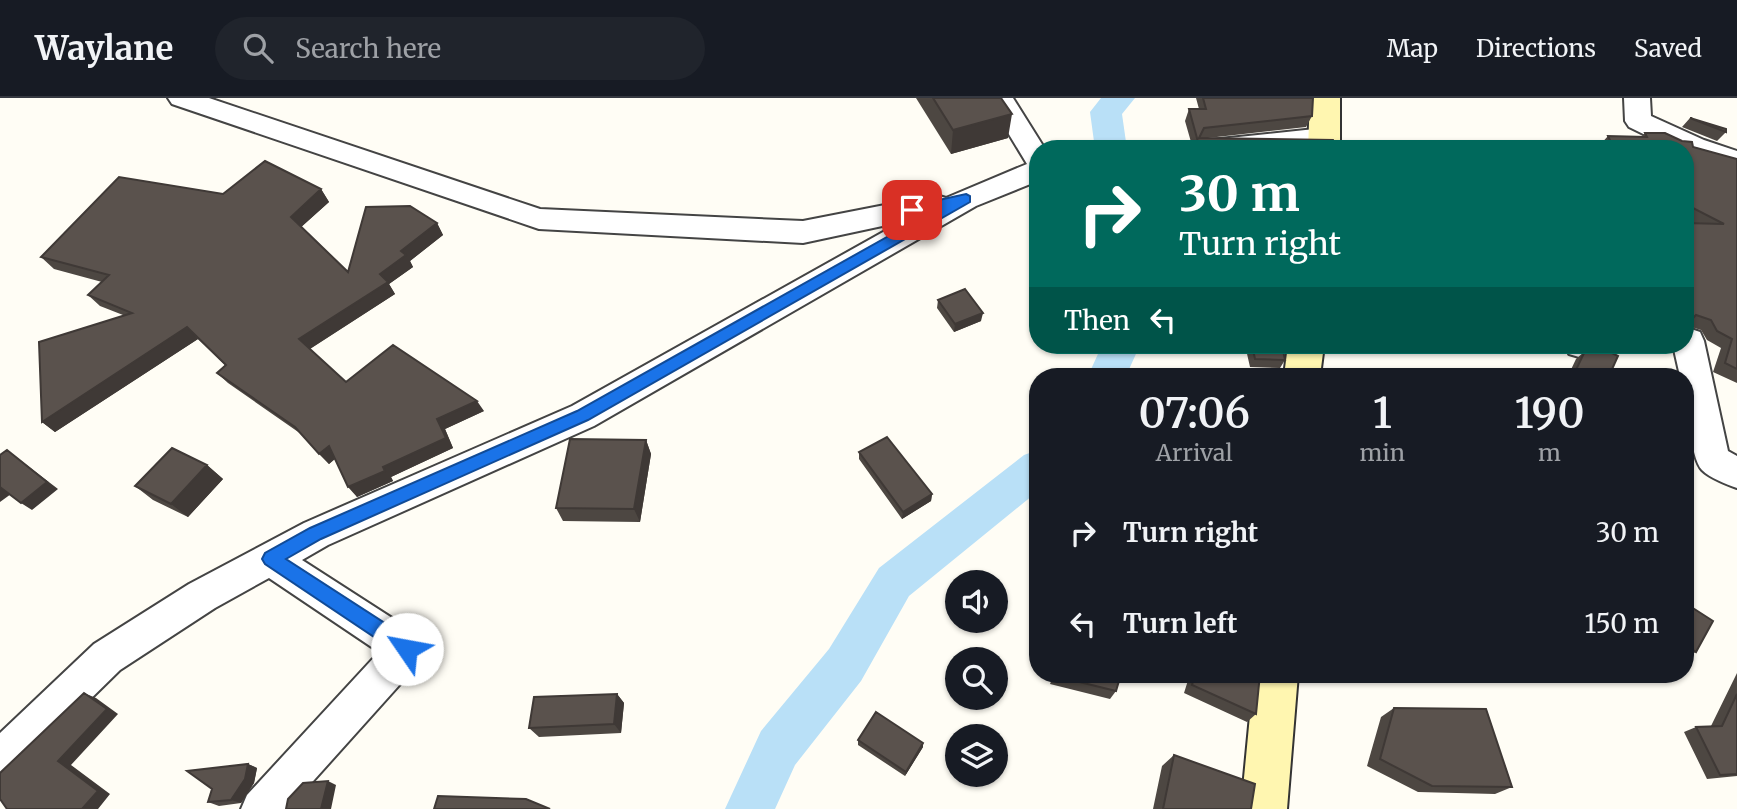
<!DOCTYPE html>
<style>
:root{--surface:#171b24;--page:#20242c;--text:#f1f3f6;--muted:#9ea1a6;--line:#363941}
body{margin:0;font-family:Merriweather,serif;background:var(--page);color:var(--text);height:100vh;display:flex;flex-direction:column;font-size:26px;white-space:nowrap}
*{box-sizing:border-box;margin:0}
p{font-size:23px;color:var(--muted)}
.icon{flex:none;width:38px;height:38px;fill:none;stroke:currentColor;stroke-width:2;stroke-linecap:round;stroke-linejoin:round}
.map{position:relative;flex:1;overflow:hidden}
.drawer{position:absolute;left:1029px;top:270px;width:665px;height:315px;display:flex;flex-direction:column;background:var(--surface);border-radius:28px;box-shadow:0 2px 5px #0004}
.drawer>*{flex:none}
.hud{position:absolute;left:1029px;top:42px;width:665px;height:214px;border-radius:28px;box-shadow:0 2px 5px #0004;background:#00695c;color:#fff;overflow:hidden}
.fabs{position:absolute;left:945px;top:472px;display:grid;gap:14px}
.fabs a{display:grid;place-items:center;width:63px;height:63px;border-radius:50%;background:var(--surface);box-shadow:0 2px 5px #0004;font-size:35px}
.pin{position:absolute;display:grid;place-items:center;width:60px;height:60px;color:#fff;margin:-30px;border-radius:14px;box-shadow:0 4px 10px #0006}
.me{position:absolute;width:77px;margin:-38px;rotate:303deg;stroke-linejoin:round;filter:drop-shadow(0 0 5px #0008)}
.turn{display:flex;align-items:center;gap:24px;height:147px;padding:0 35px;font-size:32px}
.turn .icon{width:91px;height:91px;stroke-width:2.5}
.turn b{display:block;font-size:49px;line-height:60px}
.then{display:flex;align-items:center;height:66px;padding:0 35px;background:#0003;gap:14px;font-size:26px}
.eta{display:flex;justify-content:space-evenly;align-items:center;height:119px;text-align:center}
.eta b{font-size:42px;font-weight:600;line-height:49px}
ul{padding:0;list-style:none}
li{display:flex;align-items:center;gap:21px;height:91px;padding:0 35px}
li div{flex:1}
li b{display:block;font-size:26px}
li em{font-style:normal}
header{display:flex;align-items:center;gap:42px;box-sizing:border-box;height:98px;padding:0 35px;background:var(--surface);border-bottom:2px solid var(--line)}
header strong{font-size:33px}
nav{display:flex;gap:38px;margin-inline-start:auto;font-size:24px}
.search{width:490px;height:63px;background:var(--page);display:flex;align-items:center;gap:18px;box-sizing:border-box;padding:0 24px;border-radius:38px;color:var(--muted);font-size:26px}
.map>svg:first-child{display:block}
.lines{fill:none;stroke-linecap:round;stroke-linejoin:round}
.canal{fill:#b9e0f7;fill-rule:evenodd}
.street-casing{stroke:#444;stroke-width:4}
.secondary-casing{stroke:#333;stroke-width:4}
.street{fill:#fff;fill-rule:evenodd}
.secondary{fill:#fff6b0;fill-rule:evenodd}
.wall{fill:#4d4742}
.shaded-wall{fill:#3f3936}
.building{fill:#5a524d;stroke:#3f3936;stroke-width:2}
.route{fill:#1a73e8;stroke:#114b97;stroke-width:2}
</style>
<header>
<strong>Waylane</strong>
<div class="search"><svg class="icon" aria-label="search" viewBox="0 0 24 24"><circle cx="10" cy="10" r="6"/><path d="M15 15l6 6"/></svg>Search here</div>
<nav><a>Map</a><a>Directions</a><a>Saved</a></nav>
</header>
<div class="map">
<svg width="1737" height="711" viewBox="0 0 1737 711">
<rect width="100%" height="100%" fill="#fffdf5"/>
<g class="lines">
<!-- canal -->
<path class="canal" d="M1101 0H1135L1122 16 1127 51H1095L1090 14Z
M1102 247H1140L1126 278H1088Z
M1038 352V393L909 498 861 583 795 667 775 711H725L761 633 829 551 879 470 1024 357Z"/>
<!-- street casing -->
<g class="street-casing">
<path id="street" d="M168 0H209L540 111 803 123 936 97 946 100 1027 66 987 0H1013L1045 51H1038V83L976 108 594 328 328 447 302 462 420 538 426 551 420 564 288 711H241L247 697 379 554 269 480 215 510 120 572 14 676 0 682V635L94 546 189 486 304 425 572 308 901 124 803 145 539 131 172 6Z
M1624 0H1650L1651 18 1704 42 1737 53V73L1685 56V51H1674L1629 29 1625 23Z
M1324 30 1333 32 1337 39 1333 46 1300 51H1197L1200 44 1210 42Z
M1685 229 1700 234 1704 243 1728 353 1737 358V390C1726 386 1710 380 1702 372 1690 360 1685 296 1685 278H1680L1673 247H1685Z
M1565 247H1603L1597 258 1586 261 1569 256Z"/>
</g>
<!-- secondary casing -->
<g class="secondary-casing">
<path id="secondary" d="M1310 0H1340V51H1308Z
M1288 247H1324L1320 278H1284Z
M1254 576H1298L1287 711H1241Z"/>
</g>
<!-- street -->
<use href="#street" class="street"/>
<!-- secondary -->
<use href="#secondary" class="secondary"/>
</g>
<!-- wall -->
<path class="wall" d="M916 0H1001L1008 40 951 56Z
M1196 0H1313L1312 18 1306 29 1208 40 1200 51H1193L1185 23 1189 11H1199Z
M1690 20 1726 34 1717 43 1682 29Z
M1645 35 1737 61V285L1713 274 1721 250 1707 242 1701 232 1685 227V125H1694L1685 121V51H1601L1599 48 1608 38 1641 39Z
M321 91 329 104 301 129 348 174 437 125 443 137 410 163 413 169 389 186 395 196 310 251 346 284 484 313 445 331 453 350 391 379 393 383 357 399 335 361 329 366 304 338 228 285 217 275 225 267 198 241 55 334 42 324 123 217 100 208 88 197 102 184 54 171 41 159 223 96Z
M938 202 981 223 954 234 937 210Z
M1245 247H1282L1285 262 1280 270 1250 269Z
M1642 247H1652L1648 250Z
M1585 253 1595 255 1609 278H1568L1576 261Z
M646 342 651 356 640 424 563 423 556 410Z
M859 354 932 396 931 403 902 421 859 361Z
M207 367 223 381 188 419 153 402 135 388Z
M1685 505 1696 554 1685 559Z
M1737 575V678L1707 681 1684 634 1696 629 1711 628Z
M1054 576H1121L1116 593 1110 601 1050 586Z
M1190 576H1260L1256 616 1247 624 1184 595Z
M617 596 624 605 621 635 539 639 529 630Z
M1394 610 1512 689 1495 696 1418 694 1367 668 1381 619Z
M858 642 923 649 905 678 858 647Z
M1174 657 1251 711H1153L1162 668Z
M248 666 257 670 254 685 241 705 219 708 208 704Z"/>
<!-- shaded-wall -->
<path class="shaded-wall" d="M1012 16 1008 40 951 56 953 32Z
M321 91 329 104 299 131 291 119Z
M437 125 443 137 410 163 413 169 389 186 395 196 308 252 299 241 380 176 401 153Z
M983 215 981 223 954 234 955 226Z
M187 229 198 241 55 334 42 324Z
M477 303 484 313 445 331 453 350 391 379 393 383 357 399 348 389 383 369 437 321Z
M646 342 651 356 640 424 634 411Z
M329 348 338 358 329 366 319 356Z
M7 352 58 391 32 412 21 405Z
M207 367 223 381 188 419 171 406Z
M0 389 11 396 0 404Z
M932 396 931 403 902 421 903 414Z
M84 595 96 600 118 616 71 667 110 696 98 711H82L58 663Z
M617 596 624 605 621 635 614 626Z
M923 645V649L905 678 906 674Z
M248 666 257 670 254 685 241 705 231 702Z
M328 683 336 687 331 711H321Z"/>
<!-- building -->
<path class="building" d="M933 0H1001L1012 16 953 32Z
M1203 0H1313L1312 18 1204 30 1199 40 1333 42 1337 51H1200L1189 11H1206Z
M1690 20 1726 31V34Z
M1645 35H1665L1682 43 1692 44 1693 49 1737 61V271L1725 265 1732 241 1717 233 1711 222 1696 217 1693 220 1685 216V125L1724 126 1685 106V51H1614L1608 38 1647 39Z
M265 63 321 91 291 119 348 174 366 109 410 108 437 125 401 153 406 157 380 176 388 184 299 241 346 284 393 247 477 303 437 321 446 340 383 369 385 373 348 389 329 348 319 356 295 329 217 275 226 267 187 229 42 324 39 244 132 215 88 197 109 177 41 159 119 79 223 96Z
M965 191 983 215 955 226 938 202Z
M1252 247H1282L1285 262 1255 261Z
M1606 252 1618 258 1609 278H1573L1585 253 1595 255Z
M887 339 932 396 903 414 859 354Z
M570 341 646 342 634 411 556 410Z
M172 350 207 367 171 406 135 388Z
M7 352 47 384 21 405 0 389V357Z
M1685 505 1713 523 1696 554 1685 547Z
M1055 576H1121L1116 593 1055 578Z
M1195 576H1260L1256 616 1192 587Z
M84 595 107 611 58 663 98 693 82 711H7L0 701V675Z
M617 596 614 626 529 630 534 599Z
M1737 596V676L1720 677 1696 629 1722 628Z
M1394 610 1486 611 1512 689 1432 688 1380 661Z
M876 614 923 645 906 674 858 642Z
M1174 657 1255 686 1251 711H1163Z
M248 666 245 681 231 702 208 704 212 691 187 673Z
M328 683 321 711H286L288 701 303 685Z
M438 698 526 701 550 711H434Z"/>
<!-- route -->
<path class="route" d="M966 96 970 98V104L588 322 321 441 286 461 414 544 416 551 414 557 407 559 401 557 265 466 262 461 265 455 310 430 577 313 935 112 912 117 905 112 907 109Z"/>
</svg>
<div class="fabs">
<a><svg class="icon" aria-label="sound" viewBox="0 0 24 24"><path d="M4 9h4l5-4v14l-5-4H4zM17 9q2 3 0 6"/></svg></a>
<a><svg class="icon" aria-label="search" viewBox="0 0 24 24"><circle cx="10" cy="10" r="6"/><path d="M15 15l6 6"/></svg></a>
<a><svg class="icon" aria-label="layers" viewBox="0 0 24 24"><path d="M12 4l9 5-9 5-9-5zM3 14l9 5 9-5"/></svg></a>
</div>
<div class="pin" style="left:912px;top:112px;background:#d93025"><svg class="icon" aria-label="arrive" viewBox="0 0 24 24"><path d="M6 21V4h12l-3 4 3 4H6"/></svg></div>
<svg class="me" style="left:407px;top:551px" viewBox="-20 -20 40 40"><circle r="19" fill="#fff"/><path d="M0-13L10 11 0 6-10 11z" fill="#1a73e8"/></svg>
<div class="hud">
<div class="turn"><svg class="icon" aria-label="right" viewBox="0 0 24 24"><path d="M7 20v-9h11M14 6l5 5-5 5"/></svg><div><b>30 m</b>Turn right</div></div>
<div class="then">Then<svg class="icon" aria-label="left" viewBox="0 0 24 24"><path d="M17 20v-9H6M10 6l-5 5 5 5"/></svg></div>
</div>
<section class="drawer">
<div class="eta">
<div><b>07:06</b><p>Arrival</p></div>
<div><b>1</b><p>min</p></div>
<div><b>190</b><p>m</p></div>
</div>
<ul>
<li><svg class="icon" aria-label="right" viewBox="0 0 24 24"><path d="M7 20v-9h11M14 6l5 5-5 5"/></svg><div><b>Turn right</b></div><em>30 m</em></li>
<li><svg class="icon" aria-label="left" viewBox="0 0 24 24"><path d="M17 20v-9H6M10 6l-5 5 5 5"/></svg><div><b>Turn left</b></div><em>150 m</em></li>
</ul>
</section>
</div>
